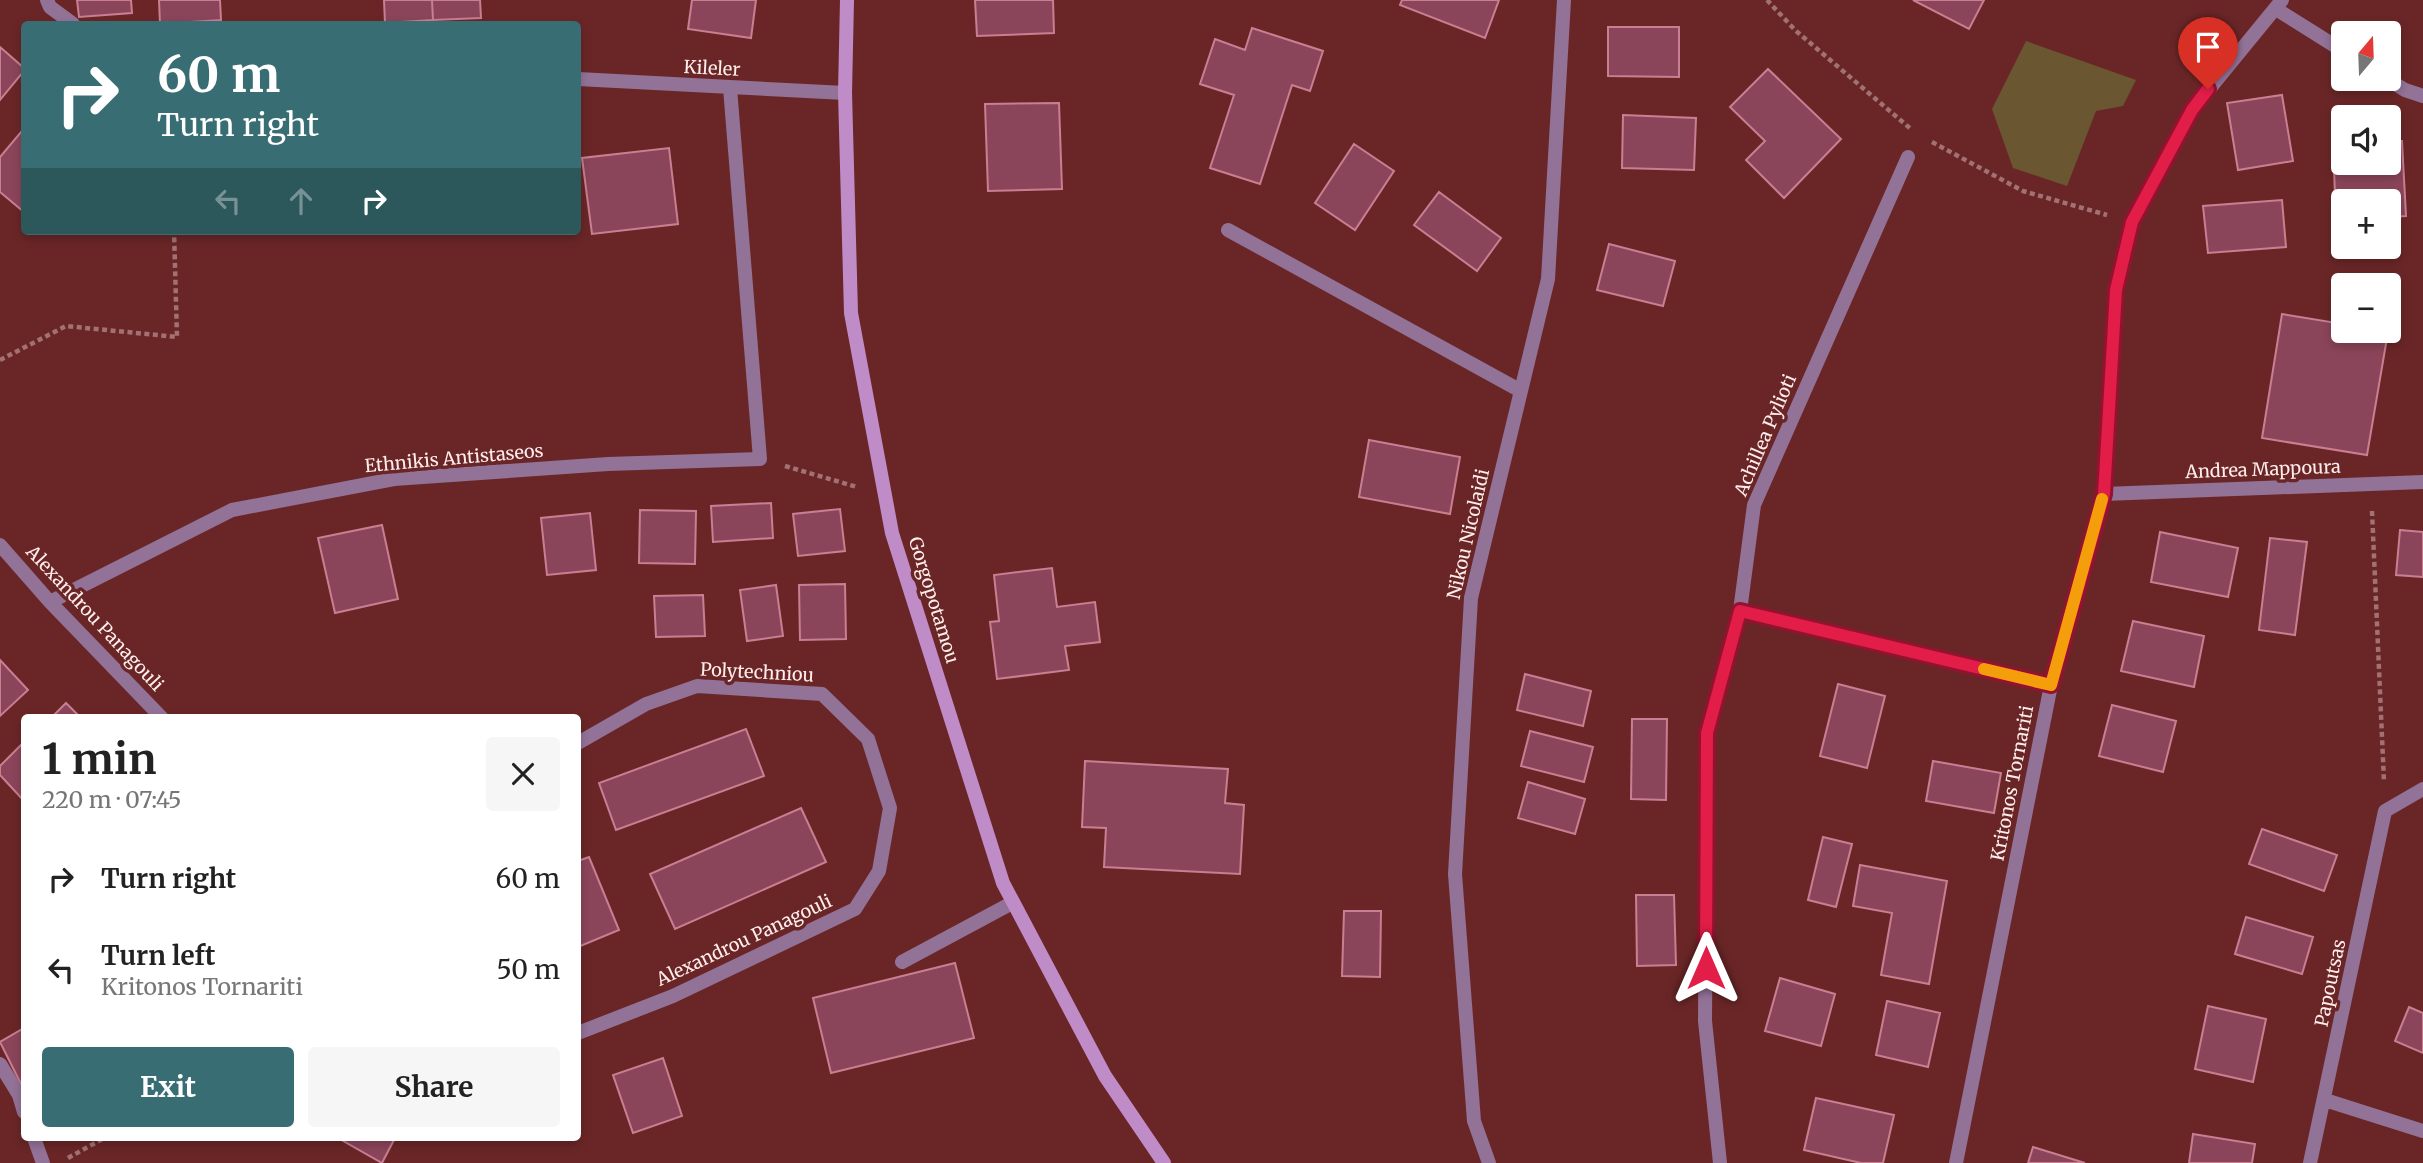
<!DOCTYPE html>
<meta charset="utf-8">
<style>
:root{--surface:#fff;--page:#f6f6f6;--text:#222;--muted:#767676;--accent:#386e73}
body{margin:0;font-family:Merriweather,serif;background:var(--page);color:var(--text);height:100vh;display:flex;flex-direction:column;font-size:26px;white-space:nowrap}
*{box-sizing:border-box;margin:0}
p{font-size:23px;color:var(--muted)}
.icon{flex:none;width:38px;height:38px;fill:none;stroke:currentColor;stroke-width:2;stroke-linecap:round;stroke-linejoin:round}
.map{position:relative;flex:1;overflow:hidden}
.drawer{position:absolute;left:21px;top:714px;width:560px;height:427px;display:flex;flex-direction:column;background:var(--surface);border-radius:7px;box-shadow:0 4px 10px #0003}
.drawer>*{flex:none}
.guide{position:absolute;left:21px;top:21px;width:560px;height:214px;border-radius:7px;box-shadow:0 4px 10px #0003;background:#386e73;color:#fff;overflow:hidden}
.needle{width:46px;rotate:19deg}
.tools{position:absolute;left:2331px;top:21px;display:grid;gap:14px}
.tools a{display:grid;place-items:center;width:70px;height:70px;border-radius:7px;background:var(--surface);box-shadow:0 4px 10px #0003;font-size:35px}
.pin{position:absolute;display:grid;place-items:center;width:60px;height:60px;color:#fff;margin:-72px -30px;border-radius:50% 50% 50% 0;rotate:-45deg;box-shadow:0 0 7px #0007}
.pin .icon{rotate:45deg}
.me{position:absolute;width:77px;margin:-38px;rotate:0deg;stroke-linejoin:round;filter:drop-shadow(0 0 5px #0008)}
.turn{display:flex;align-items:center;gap:24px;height:147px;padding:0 21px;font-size:32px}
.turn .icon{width:91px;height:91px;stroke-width:2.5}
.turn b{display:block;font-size:49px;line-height:60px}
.lanes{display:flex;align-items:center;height:66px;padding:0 21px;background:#0003;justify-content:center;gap:35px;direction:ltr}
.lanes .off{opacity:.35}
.round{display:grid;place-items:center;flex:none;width:74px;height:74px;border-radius:7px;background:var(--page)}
.summary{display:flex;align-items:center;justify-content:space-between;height:119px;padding:0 21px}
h1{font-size:42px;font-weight:700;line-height:52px}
.action{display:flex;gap:14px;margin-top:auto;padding:14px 21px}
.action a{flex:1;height:80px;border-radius:7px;background:var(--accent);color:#fff;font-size:28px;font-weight:700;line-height:80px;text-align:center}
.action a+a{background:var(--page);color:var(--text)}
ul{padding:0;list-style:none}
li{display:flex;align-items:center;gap:21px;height:91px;padding:0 21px}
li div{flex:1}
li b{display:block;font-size:26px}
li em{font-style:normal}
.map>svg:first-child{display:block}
.green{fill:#6a5630}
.building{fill:#8b455a;stroke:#ca7e92;stroke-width:2}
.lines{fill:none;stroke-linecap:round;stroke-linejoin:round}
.path{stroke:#a27171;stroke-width:4.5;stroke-dasharray:5 3.5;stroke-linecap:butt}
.lane{stroke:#937297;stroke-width:14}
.street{stroke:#937297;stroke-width:14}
.secondary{stroke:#c08cc7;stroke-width:14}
.route-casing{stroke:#92132f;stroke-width:18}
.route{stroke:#e11d48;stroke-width:12}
.slow{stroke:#f59e0b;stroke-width:12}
.labels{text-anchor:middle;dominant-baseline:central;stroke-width:7;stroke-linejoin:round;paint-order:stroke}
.street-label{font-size:18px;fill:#ffedec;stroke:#6a2627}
</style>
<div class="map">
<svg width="2423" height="1163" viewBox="0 0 2423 1163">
<rect width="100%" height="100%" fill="#6a2627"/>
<!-- green -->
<path class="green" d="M2026 41 2136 80 2123 106 2096 111 2067 186 2013 168 1992 109Z"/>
<!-- building -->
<path class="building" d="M77 0H131L132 13 79 17Z
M159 0H220L221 20 160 24Z
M384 0H432L433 20 385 23Z
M432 0H480L481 18 433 20Z
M692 0H756L751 38 688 29Z
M975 0H1053L1054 33 977 36Z
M1402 0H1499L1485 38 1400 5Z
M1913 0H1984L1969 29Z
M1608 27H1679V77L1608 76Z
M1252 28 1323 51 1310 91 1292 85 1260 184 1210 168 1234 95 1200 84 1215 39 1245 50Z
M0 47 24 68V71L0 100Z
M1768 69 1841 139 1784 198 1746 160 1765 141 1730 107Z
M2282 95 2293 161 2238 170 2227 103Z
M1059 103 1062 189 988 191 985 104Z
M1623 115 1696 118 1694 170 1622 168Z
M21 132 24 134V212L0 192V157Z
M2389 141H2402L2406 216 2389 217V201H2343V219L2336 220 2333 144 2343 143V163H2389Z
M1354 144 1394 171 1355 230 1315 203Z
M669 148 678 224 592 234 582 158Z
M1439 192 1501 238 1477 271 1414 225Z
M2282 200 2286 247 2208 253 2203 206Z
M1609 244 1675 261 1663 306 1597 290Z
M2282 314 2343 324V331L2388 332 2367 455 2262 438Z
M1369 440 1460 457 1450 514 1359 497Z
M771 503 773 538 713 542 711 506Z
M840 509 845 551 798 556 793 514Z
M640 510 696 511 695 564 639 563Z
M590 513 596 570 547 575 541 518Z
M382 525 398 599 335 613 318 538Z
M2400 530 2423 532V577L2396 575Z
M2160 532 2238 548 2228 597 2151 582Z
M2270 538 2307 542 2295 635 2259 630Z
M1052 568 1057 607 1095 602 1100 642 1065 646 1069 670 997 679 990 622 999 621 994 575Z
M845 584 846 639 800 640 799 585Z
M776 585 783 636 747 641 740 590Z
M703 595 705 636 656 637 654 596Z
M2133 621 2204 636 2194 687 2121 671Z
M0 660 28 690 0 716Z
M1525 674 1591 691 1583 726 1517 710Z
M1838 684 1885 696 1867 768 1820 756Z
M66 703 81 718H51Z
M2112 705 2176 721 2163 772 2099 756Z
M1632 719H1667L1666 800 1631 799Z
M746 729 764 776 616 830 599 783Z
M1530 731 1593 747 1584 782 1521 766Z
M24 742V801L0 775V766Z
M1085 761 1228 769 1225 803 1244 805 1240 874 1104 867 1106 828 1082 827Z
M1933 761 2001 773 1994 813 1926 801Z
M1528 782 1585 799 1575 834 1518 818Z
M801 808 826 862 675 929 650 874Z
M2262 829 2337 855 2324 891 2249 864Z
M1823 837 1852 844 1836 907 1808 900Z
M589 857 619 930 578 947V861Z
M1860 865 1947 881 1929 984 1881 975 1892 913 1853 906Z
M1636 895H1674L1676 965 1637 966Z
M1344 911H1381L1380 977 1342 976Z
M2246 917 2313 937 2302 974 2235 954Z
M955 963 974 1038 831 1073 813 998Z
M1780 978 1835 994 1821 1046 1765 1031Z
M1887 1001 1940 1013 1928 1067 1876 1055Z
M2208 1006 2266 1019 2253 1082 2195 1069Z
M2409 1007 2423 1013V1053L2395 1041Z
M24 1028V1090L0 1042Z
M663 1058 682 1116 633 1133 613 1075Z
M1816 1098 1894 1115 1883 1163H1861L1804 1150Z
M2193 1134 2255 1144 2252 1163H2189Z
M338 1138H395L382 1163Z
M2033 1147 2085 1163H2028Z"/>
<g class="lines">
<!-- path -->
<path class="path" d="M1767 0 1795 30 1912 130
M1932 142 2023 191 2107 215
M0 360 66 326 177 337 174 231
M785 466 857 487
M2372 511 2384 782
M68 1158 104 1138"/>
<!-- lane -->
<path class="lane" d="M902 962 1012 903"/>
<!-- street -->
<path class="street" d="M47 0 50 7 73 24
M2276 9 2343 51
M578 79 845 93
M2387 79 2405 90 2423 96
M1228 230 1521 391
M2104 494 2423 482
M0 545 50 602 162 718
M50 602 232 510 394 479 608 464 760 459 730 88
M1740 611 2051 685
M578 743 646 704 697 686 822 694 868 739 890 808 879 871 855 909 673 996 578 1033
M0 1064 19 1095 24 1112
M2325 1100 2423 1131
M34 1138 43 1163
M1489 1163 1474 1121 1455 874 1471 598 1548 279 1564 0
M1720 1163 1705 1021 1707 733 1740 611 1754 505 1908 157
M1956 1163 2051 685 2104 494 2116 290 2132 222 2192 110 2282 0
M2310 1163 2385 811 2423 789"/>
<!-- secondary -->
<path class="secondary" d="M847 0 845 93 851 313 892 533 1003 883 1105 1076 1164 1163"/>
</g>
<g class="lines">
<!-- route casing -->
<g class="route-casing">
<path id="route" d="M1706 968 1707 733 1740 611 2051 685 2104 494 2116 290 2132 222 2192 110 2208 89"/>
</g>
<!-- route -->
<use href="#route" class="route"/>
<!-- slow -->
<path class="slow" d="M1984 669 2051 685 2102 499"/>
</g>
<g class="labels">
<!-- street labels -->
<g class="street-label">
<text transform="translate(712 68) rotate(3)">Kileler</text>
<text transform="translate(1765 435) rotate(-67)">Achillea Pylioti</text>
<text transform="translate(454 458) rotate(-5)">Ethnikis Antistaseos</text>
<text transform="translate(2263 469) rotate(-2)">Andrea Mappoura</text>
<text transform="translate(1468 534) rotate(-77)">Nikou Nicolaidi</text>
<text transform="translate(934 600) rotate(73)">Gorgopotamou</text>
<text transform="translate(95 618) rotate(47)">Alexandrou Panagouli</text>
<text transform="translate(757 672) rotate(3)">Polytechniou</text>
<text transform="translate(2012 783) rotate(-79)">Kritonos Tornariti</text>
<text transform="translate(744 940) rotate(-25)">Alexandrou Panagouli</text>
<text transform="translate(2330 983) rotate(-78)">Papoutsas</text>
</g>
</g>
</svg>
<div class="tools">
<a><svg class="needle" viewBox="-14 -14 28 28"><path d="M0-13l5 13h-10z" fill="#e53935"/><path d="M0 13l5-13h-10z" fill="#767676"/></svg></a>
<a><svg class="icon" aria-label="sound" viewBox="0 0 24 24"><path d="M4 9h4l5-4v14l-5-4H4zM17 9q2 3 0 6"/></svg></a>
<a>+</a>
<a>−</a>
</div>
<div class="pin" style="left:2208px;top:89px;background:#d93025"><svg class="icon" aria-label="arrive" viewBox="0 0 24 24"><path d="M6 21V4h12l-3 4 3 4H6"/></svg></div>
<svg class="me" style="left:1706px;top:968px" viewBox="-20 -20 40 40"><path d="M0-17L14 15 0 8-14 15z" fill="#e11d48" stroke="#fff" stroke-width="4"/></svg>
<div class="guide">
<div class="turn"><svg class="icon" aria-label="right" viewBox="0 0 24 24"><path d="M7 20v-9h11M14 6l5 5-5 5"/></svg><div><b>60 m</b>Turn right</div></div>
<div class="lanes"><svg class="icon off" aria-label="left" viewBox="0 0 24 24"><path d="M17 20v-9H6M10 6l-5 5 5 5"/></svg><svg class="icon off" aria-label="ahead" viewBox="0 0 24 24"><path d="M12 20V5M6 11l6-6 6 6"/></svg><svg class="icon" aria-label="right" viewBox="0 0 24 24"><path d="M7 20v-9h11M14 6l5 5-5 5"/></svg></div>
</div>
<section class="drawer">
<div class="summary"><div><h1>1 min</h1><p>220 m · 07:45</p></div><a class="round"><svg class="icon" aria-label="close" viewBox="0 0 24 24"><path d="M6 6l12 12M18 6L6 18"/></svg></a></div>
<ul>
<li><svg class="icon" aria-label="right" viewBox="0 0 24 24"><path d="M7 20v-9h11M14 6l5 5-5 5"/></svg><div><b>Turn right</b></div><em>60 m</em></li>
<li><svg class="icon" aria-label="left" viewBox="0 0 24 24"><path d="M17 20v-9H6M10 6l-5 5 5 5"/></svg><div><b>Turn left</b><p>Kritonos Tornariti</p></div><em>50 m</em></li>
</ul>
<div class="action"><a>Exit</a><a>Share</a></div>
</section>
</div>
